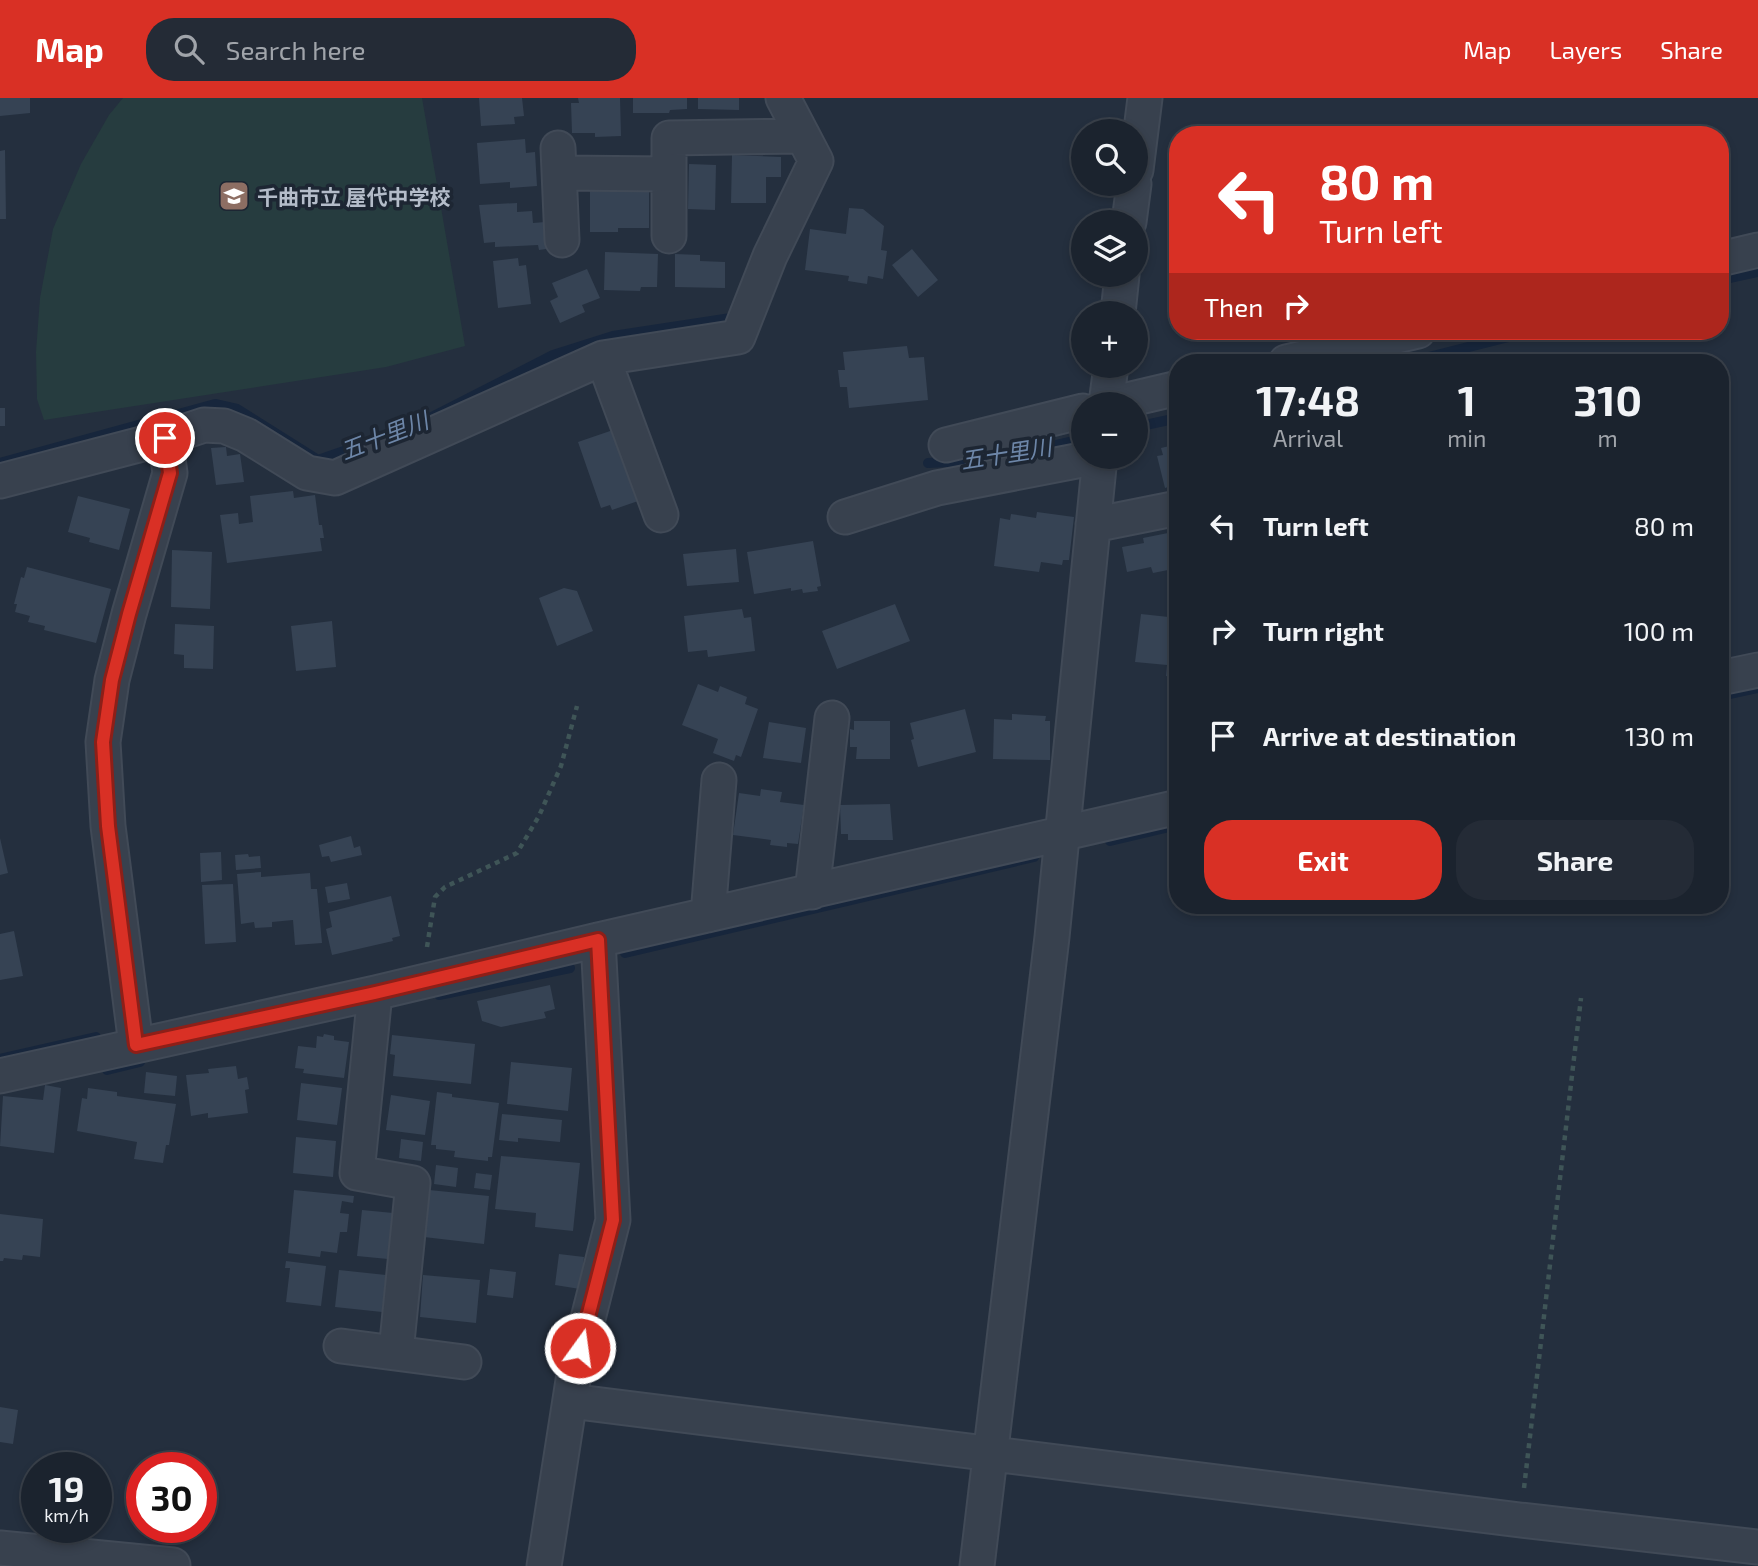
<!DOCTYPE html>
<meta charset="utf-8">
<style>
:root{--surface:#1b232e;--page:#242b36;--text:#f1f3f6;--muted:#a0a4aa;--line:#39404a;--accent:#d93025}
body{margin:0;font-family:"Exo 2","Noto Sans JP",sans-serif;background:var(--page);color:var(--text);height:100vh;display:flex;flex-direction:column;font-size:26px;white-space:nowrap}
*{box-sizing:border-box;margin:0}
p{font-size:23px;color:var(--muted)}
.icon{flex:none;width:38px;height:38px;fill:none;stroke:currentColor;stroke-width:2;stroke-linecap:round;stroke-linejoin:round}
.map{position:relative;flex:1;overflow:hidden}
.details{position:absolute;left:1169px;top:256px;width:560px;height:560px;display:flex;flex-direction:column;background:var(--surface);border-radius:28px;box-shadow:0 4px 10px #0003,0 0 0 2px var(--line)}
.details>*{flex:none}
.banner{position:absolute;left:1169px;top:28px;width:560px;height:214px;border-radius:28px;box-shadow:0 4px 10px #0003,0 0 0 2px var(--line);background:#d93025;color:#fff;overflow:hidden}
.tools{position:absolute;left:1071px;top:21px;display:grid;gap:14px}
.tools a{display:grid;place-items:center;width:77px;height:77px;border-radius:50%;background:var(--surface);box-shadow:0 4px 10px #0003,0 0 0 2px var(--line);font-size:35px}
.speed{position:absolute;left:21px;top:1354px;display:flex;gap:14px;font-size:35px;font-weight:700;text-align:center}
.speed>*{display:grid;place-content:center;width:91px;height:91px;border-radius:50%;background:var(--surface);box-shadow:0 4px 10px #0003,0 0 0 2px var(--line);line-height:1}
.speed small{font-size:18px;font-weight:400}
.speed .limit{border:10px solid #d22;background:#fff;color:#111}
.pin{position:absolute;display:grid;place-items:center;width:60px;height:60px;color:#fff;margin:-30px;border:4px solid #fff;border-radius:50%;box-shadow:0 2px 7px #0007}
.me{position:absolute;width:77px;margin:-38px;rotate:14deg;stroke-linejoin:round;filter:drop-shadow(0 0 5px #0008)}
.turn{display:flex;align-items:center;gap:24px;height:147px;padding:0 35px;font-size:32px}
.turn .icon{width:91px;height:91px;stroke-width:2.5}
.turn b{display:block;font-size:49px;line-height:60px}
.then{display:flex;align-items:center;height:66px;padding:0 35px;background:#0003;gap:14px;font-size:26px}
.eta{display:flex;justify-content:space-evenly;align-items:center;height:119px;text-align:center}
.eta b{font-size:42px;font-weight:700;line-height:49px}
.cta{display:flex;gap:14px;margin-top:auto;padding:14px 35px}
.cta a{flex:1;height:80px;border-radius:28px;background:var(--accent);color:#fff;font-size:28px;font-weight:700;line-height:80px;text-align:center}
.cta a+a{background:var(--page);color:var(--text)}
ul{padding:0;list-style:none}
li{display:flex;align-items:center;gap:21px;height:105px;padding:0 35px}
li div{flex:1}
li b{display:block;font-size:26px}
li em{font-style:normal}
header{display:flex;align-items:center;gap:42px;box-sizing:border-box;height:98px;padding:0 35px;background:var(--accent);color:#fff}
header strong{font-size:33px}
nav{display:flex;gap:38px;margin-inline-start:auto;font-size:24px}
.search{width:490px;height:63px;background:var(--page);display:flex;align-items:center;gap:18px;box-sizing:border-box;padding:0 24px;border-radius:28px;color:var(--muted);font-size:26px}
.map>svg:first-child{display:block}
.green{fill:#263c3f}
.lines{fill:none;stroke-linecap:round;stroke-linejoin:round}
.stream{stroke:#17263c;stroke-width:10}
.building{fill:#364354}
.minor-casing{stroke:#414a57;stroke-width:37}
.path{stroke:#3f5557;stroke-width:4.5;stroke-dasharray:5 5;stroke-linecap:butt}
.minor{stroke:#38414e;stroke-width:33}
.route-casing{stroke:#8d1f18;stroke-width:18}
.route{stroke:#d93025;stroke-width:12}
.labels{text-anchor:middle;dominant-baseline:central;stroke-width:7;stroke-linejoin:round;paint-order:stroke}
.poi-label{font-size:21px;font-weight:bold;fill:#b4bcc9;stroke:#1d2633;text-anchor:start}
.water-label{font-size:23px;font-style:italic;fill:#6d86a8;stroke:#1d2633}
</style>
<header>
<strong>Map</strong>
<div class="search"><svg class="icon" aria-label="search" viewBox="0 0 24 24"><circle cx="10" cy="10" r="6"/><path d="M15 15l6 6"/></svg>Search here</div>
<nav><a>Map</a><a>Layers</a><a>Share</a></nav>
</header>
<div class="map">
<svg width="1758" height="1468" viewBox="0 0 1758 1468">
<rect width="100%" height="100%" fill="#242f3e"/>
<!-- green -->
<path class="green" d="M123 0H422L465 248 386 269 44 322 37 301 36 254 40 200 53 131 81 66 109 17Z"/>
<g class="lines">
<!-- stream -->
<path class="stream" d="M1720 182 1758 174
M1409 264 1532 233
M428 321 553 257 613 238 731 220
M1136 329 1178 320
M0 365 215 306 237 311 318 362 399 334
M928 365 990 362 1083 341
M1720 598 1758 590
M1110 743 1178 727
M625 855 1034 759
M439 897 570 870
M0 961 96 939
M107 972 140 964"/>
</g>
<!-- building -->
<path class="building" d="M0 0H30V15L0 18Z
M479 0H522L524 18 514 19 515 26 481 28Z
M578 0H620L621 38 595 39V35H572L571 5H579Z
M633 0H687V11L670 12 669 15H633Z
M698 0H739V12L698 11Z
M525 41 526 55 535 54 537 88 510 90V84L480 86 477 45Z
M5 52 6 121H0V53Z
M732 57 781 59V79H766V105H731Z
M689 66 716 67 715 112 688 111Z
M590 89H649V130H618V134H590Z
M517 105V114L532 113 533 125 545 124 546 151 539 152 538 147 495 149V144L484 145 479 107Z
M849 110 863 111 884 128 881 152 887 153 883 181 868 178 867 186 848 183 849 178 805 172 810 131 846 136Z
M912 151 938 182 918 199 892 167Z
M605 154 658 156 657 189H641L640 193 604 192Z
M675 156 700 157V163L725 164V190L675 189Z
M518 160 519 168 526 167 531 206 498 210 493 163Z
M587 171 600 200 582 207 585 214 560 225 550 203 558 199 552 185Z
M907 248 909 260 924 259 928 302 849 310 847 289H840L838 272H845L843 254Z
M0 310H5V328H0Z
M613 332 625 368 629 367 641 402 612 412 610 407 601 410 578 344Z
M1178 346V386L1165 390 1157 358 1163 357 1161 350Z
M226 349 227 358 240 356 244 384 216 387 211 350Z
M293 393 294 400 315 397 319 427H322L324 440H320L322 453 227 465 220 417 238 415 239 426 253 424 250 398Z
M78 398 130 411 119 452 89 444 90 440 68 434Z
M1037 414 1074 419 1069 462H1063L1062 467 1041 464 1039 474 994 468 1000 420 1010 422 1011 416 1036 420Z
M1178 433V470L1153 475 1151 469 1127 474 1122 449 1144 445 1143 440Z
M813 443 821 488 817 489 818 493 803 495 802 491 791 493V490L754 496 747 454Z
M736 451 739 484 687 488 683 456Z
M172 452 212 454 210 511 171 509Z
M27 469 111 491 96 545 44 532 45 528 28 524 30 518 15 514 17 506H14L21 479 24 480Z
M564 490 577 493 593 533 557 548 539 500Z
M895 506 910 543 837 571 822 533Z
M742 511 744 520 751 519 755 553 708 559 707 552 688 554 684 518Z
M1141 516 1178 520V580L1166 578 1167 567 1135 564Z
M332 523 336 569 296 573 291 528Z
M175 526 214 528 213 571 184 570V557L174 556Z
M698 586 718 594 720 588 747 599 745 606 758 611 741 659 736 657 734 663 713 655 718 641 682 627Z
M965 611 976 654 918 669 911 642 914 641 910 625Z
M1012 616 1046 618 1045 623H1050V662L993 661 994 621 1012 622Z
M854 623H890V661H856L857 649H850V631L854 632Z
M769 624 806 630 801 665 763 660Z
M761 691 782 694 780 704 804 707 798 746 787 745V749L770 747 771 742 733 737 739 695 760 698Z
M890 706 893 742H848V736H841L840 707Z
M351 738 354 750 360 748 362 757 331 764 329 758 322 759 319 747Z
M0 740 8 775 0 777Z
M221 754 222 782 201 784 200 755Z
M248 756 249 759 260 758 261 770 236 772 235 757Z
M261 774V779L310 775 311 791H317L322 845 295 847 293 822 272 824V829L255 830 254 824 241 826 237 776Z
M347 785 350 801 328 805 325 789Z
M233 786 236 844 205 846 202 787Z
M391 798 400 838 392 840 393 843 332 857 326 831 332 829 329 814Z
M14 833 23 878 0 882V836Z
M550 887 555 911 544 914 546 920 501 929 482 923 477 903Z
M324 936 334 938V942L349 944 344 980 303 975 304 971 295 970 298 948 316 950 317 938 323 939Z
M392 937 475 946 471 986 393 978 395 957 390 956Z
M511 964 572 970 568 1013 507 1006Z
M236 968 238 981 247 979 249 991 245 992 248 1015 208 1020V1015L191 1018 186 977 209 975 208 971Z
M146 974 177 978 175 998 144 995Z
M301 985 342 990 337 1027 297 1022Z
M45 987 61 990 54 1055 0 1048 3 998 43 1002Z
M88 990 117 994V998L176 1006 169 1047H166L163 1065 134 1061 137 1044 77 1033 82 1000 87 1001Z
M437 994 452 996V999L499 1005 492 1059H488V1063L454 1059 455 1053 436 1051V1047H431Z
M391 997 430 1003 425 1037 386 1032Z
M502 1016 562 1022 560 1044 518 1040V1044L499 1042Z
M296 1039 336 1043 333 1079 293 1075Z
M401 1041 423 1044 421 1063 399 1060Z
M501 1058 580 1065 573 1133 535 1129 536 1115 495 1111Z
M436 1067 458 1070 456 1089 434 1086Z
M476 1075 492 1077 490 1092 474 1090Z
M294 1092 354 1098 353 1105 342 1103 340 1115 349 1116 347 1134H340L337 1155 321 1153 320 1159 288 1155Z
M429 1092 489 1098 484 1146 424 1139Z
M362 1112 393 1115 388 1161 357 1158Z
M0 1116 43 1121 40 1159 23 1157 22 1162 4 1160 3 1163H0Z
M559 1156 584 1159 580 1191 555 1187Z
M286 1163 326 1168 321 1208 286 1204 290 1170H285Z
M490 1171 516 1174 513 1200 487 1197Z
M339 1172 386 1177 382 1214 335 1209Z
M423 1177 480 1182 476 1225 420 1219Z
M0 1309 18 1312 13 1346 0 1344Z"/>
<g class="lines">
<!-- minor casing -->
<g class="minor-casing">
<path id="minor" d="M558 50 562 142
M1136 72 1145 0
M560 75 669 76
M1129 124 1134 86
M669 138V40L803 38
M1720 161 1758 152
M1118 215 1122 177
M603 260 661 417
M1286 264 1418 233
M1106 306 1111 268
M1110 306 1178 290
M946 347 1083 313
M0 383 165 340 204 327 224 328 246 337 307 375 335 380 603 260 738 239 770 158 816 63 783 0
M845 419 937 390 1097 359
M1093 427 1178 410
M1720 580 1758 572
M812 794 832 620
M708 817 719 682
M375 895 357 1075 413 1085 396 1254
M136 947 108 728 103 644 112 582 129 516 170 375 165 340
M0 978 375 895 598 842 1178 709
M341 1248 464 1264
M570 1303 1520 1422 1758 1449
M0 1450 173 1467
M544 1468 574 1276 613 1122 598 842
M977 1468 1052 839 1100 359"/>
</g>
<!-- path -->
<path class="path" d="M427 849 435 799 445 789 517 755 539 718 561 668 577 608
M1524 1390 1581 900"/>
<!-- minor -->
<use href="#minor" class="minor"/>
</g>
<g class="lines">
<!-- route casing -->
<g class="route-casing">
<path id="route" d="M165 340 170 375 129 516 112 582 103 644 108 728 136 947 375 895 598 842 613 1122 580 1250"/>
</g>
<!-- route -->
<use href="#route" class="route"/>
</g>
<!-- icons -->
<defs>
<g id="school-square" transform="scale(1.575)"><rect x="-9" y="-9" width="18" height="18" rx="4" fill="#8d6e63" stroke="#1d2633"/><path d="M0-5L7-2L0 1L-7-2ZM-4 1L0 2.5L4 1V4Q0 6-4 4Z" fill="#fff"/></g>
</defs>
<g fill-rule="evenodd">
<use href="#school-square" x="234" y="98"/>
</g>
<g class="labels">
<!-- poi labels -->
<g class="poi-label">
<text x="257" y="98">千曲市立 屋代中学校</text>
</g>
<!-- water labels -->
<g class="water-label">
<text transform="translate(384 337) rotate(-21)">五十里川</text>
<text transform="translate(1006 355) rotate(-9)">五十里川</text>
</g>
</g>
</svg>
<div class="tools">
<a><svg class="icon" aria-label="search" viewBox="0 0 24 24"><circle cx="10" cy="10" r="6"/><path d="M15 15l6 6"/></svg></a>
<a><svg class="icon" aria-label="layers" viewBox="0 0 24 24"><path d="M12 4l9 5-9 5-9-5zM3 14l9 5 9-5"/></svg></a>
<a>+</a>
<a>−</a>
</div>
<div class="speed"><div>19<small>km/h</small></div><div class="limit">30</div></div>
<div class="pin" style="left:165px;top:340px;background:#d93025"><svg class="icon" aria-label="arrive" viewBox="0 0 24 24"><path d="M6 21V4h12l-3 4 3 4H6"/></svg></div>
<svg class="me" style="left:580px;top:1250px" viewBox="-20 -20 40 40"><circle r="17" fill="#d93025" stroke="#fff" stroke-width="3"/><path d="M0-11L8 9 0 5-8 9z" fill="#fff"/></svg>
<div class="banner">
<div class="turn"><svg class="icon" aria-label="left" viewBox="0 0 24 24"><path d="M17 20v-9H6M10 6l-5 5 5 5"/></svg><div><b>80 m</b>Turn left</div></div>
<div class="then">Then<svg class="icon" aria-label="right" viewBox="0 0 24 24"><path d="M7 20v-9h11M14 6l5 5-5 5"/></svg></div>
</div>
<section class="details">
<div class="eta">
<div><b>17:48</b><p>Arrival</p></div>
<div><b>1</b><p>min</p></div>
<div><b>310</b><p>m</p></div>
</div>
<ul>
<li><svg class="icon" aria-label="left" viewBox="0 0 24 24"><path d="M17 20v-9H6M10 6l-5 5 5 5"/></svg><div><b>Turn left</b></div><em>80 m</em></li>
<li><svg class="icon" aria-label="right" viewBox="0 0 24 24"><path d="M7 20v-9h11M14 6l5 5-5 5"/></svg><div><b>Turn right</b></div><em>100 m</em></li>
<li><svg class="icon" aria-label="arrive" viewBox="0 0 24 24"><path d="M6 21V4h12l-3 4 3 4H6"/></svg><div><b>Arrive at destination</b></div><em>130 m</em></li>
</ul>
<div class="cta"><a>Exit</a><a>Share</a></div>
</section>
</div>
